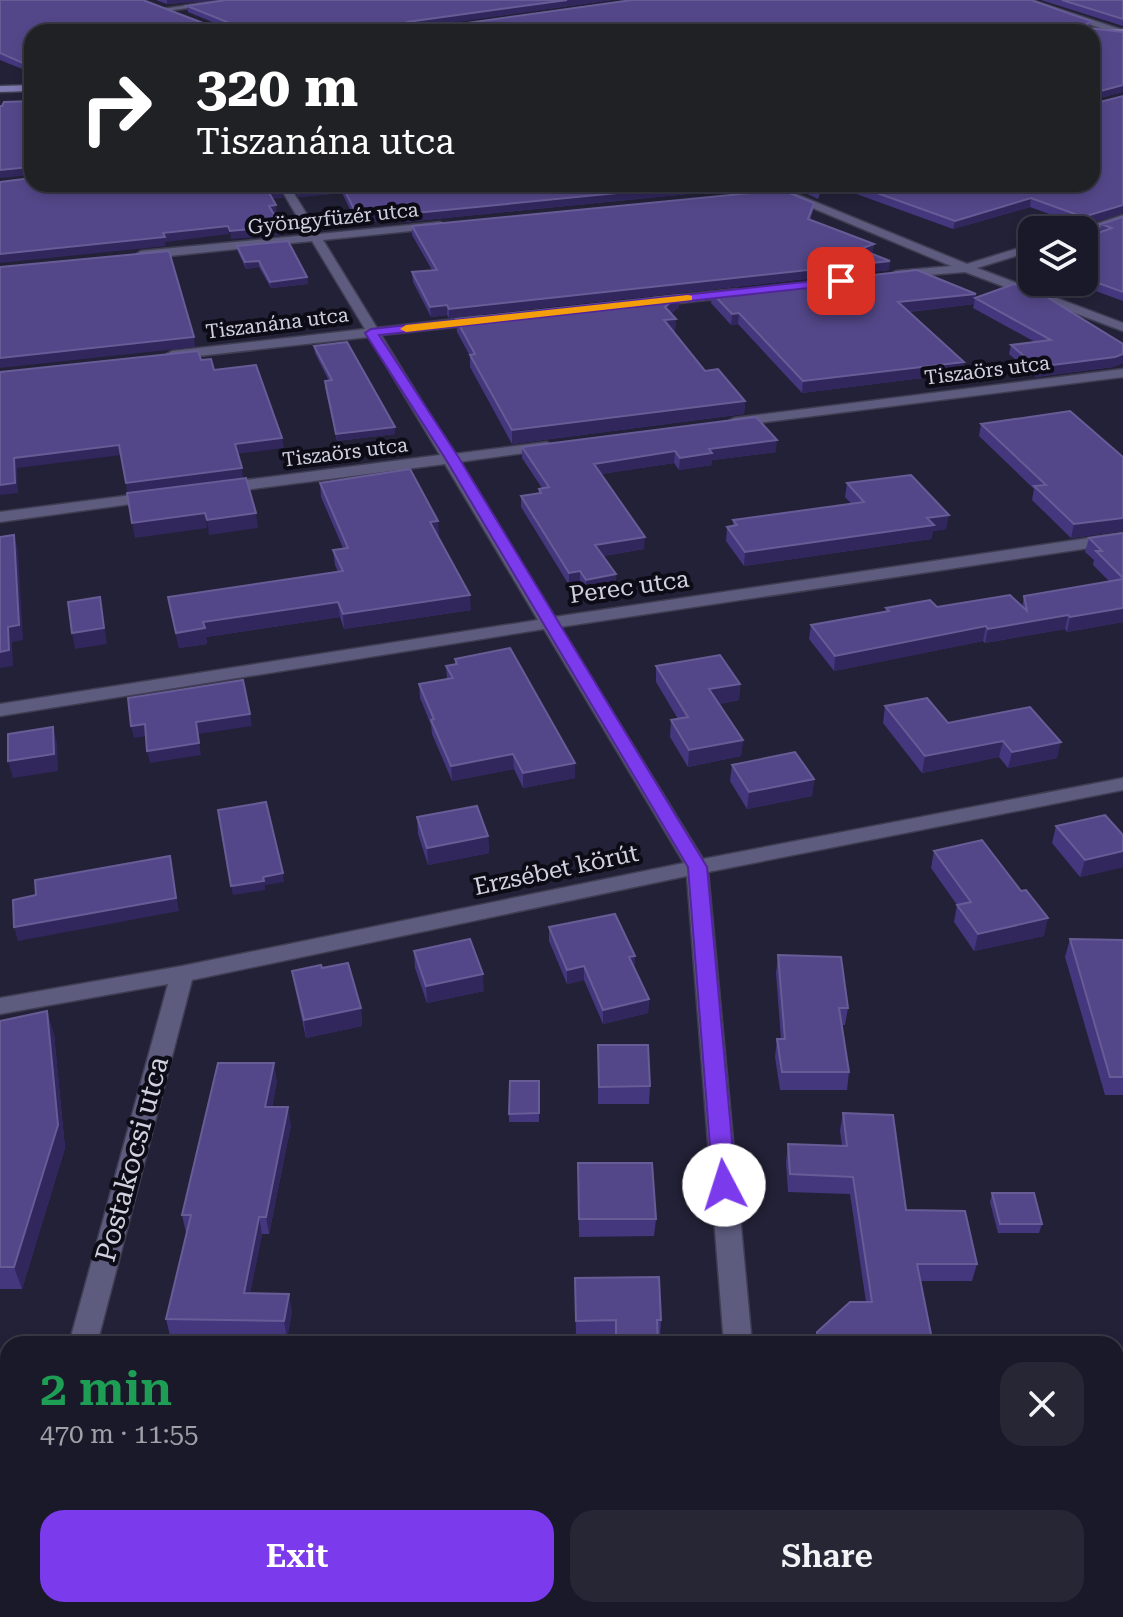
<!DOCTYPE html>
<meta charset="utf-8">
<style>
:root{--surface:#1a1929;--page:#272635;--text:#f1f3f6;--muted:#9fa0a8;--line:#383846;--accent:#7c3aed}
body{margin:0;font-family:"Roboto Serif",serif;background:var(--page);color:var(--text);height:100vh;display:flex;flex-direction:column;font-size:30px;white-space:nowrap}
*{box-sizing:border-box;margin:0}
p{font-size:26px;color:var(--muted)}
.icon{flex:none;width:44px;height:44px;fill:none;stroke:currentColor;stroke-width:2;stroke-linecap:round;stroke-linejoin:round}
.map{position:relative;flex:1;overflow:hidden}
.side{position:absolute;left:0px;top:1336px;width:1124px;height:282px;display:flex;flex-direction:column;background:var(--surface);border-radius:24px 24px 0 0;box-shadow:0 4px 12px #0003,0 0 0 2px var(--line)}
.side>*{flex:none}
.banner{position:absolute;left:24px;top:24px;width:1076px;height:168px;border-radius:24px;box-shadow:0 4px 12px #0003,0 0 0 2px var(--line);background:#202124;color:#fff;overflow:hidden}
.buttons{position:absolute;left:1018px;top:216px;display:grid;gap:16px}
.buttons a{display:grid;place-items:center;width:80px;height:80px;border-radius:16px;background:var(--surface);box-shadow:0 4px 12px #0003,0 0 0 2px var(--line);font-size:40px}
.pin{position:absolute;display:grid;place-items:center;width:68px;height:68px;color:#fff;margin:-34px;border-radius:16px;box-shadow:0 4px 12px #0006}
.me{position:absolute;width:88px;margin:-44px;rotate:355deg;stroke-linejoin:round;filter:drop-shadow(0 0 6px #0008)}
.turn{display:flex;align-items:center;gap:28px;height:168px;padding:0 40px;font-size:36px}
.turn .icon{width:104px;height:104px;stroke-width:2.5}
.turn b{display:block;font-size:56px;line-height:68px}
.round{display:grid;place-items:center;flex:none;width:84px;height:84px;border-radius:24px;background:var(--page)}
.summary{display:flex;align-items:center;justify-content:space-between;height:136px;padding:0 40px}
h1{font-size:48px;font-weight:600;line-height:60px;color:#1e9e55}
.button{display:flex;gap:16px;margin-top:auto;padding:16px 40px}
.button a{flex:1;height:92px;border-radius:24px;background:var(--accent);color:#fff;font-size:32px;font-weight:600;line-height:92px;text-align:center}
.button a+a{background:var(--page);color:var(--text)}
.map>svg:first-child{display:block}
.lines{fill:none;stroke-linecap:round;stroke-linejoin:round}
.minor-casing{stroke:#3f3d52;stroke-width:3}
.secondary-casing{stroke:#3f3d52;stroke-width:3}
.minor{fill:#5d5b7e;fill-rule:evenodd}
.secondary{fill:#7d79b1;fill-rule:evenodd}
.wall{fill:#44377e}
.shaded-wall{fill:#31275d}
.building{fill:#544789;stroke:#675c96;stroke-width:2}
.route{fill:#7c3aed;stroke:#51269a;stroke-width:2}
.slow{fill:#f59e0b}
.labels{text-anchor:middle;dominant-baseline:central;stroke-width:8;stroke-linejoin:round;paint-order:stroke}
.far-street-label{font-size:20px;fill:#d0d0df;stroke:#0d0c16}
.street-label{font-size:24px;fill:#d0d0df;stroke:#0d0c16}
.near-street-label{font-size:28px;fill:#d0d0df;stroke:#0d0c16}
</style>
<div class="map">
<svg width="1123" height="1617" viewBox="0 0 1123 1617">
<rect width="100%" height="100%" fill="#232137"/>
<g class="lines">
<!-- minor casing -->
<g class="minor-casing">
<path id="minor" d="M223 0H248L166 11 162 9Z
M1019 0H1031L1123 30V36Z
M278 184H288L319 234 440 222 446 225 440 228 323 240 377 328 482 316 488 320 482 324 381 335 454 454 547 442 554 446 547 450 459 462 554 617 1123 533V543L560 627 703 859 1123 778V790L708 872 752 1344H724L687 876 192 980 97 1344H69L168 984 0 1014V998L182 966 684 863 544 629 0 716V704L538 620 445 464 222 493 214 488 222 483 440 455 369 337 172 359 165 355 172 351 365 329 312 241 141 259 135 255 141 251 308 235Z
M797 184H818L791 192 967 264 1032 244V251L977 268 1123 323V331L965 272 892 278 890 275 896 271 951 266 784 196 783 193 762 197 757 194Z
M1123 215V222L1084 233V230H1078Z
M737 289 743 293 741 296 653 306 647 302 653 298Z
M1123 369V377L734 426 727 422 734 418Z
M155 492 160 494V500L0 522V512Z
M8 1595V1610H27L25 1617H0V1599Z
M744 1610H776L777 1617H745Z"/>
</g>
<!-- secondary casing -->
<g class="secondary-casing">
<path id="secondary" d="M1123 29V33L1088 32 1092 30Z
M32 85V91L0 92V86Z"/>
</g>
<!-- minor -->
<use href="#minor" class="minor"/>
<!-- secondary -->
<use href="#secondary" class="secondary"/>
</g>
<!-- wall -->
<path class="wall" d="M0 0 216 28H227L188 12 187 6 612 0 412 28 1091 21 1089 28 1123 32V92L1092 100V32H32V73L0 60Z
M156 0H219L167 4Z
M1041 0H1123V26Z
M1123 96V213L1082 226 1030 207 953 229 829 184H1092Z
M292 184H788L405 222 403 219 357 223 342 193 299 197Z
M803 184H823L818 199 803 192Z
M814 203 813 211 810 220 874 244 872 253 889 270 449 318 447 315 431 317 413 282 412 272 432 270 412 235V226Z
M1123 217V301L1071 282H1084V238L1100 232 1101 224Z
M237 246 307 277 308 284 271 288 259 267 246 269 238 252Z
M712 293 976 294 975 298 1123 354V363L1113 367 1036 377 1009 354 1011 345 1035 342 973 308 974 304 909 312 964 362 963 373 802 393 738 324 731 325 711 303Z
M679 295V307L671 314 676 319 675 331H673L705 371 745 401 744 414 512 444 470 367V356L457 332 456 319Z
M314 346 395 434 337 441 325 388V381H329L315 353Z
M981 424 1123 457V531L1071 538 1032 500 1034 489 979 436Z
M522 447 776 452 712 460V465L679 470 674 463 601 474 644 549 603 556 616 574V586L586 592 580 583 569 585 521 507V496L539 493V489L542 488 522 458Z
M320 483 439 535 438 536 471 610 344 629 340 617 206 637 207 644 179 648 168 597 338 572 335 565 333 550 343 548 321 497Z
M847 483 946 529 933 531 931 539 744 566 726 541 727 527 733 526V520L852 504 845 497Z
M1123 533V622L1067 632 1065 629 985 643 983 641 834 671 809 639 811 625 886 611V608L1022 607 1024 596 1109 581 1093 565 1094 560 1085 552 1089 538Z
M455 659 575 763V778L523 788 514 769 452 781 432 734 431 725 420 698 419 684 447 679 446 666 455 664Z
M656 666 740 684 739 700 719 704 743 740 741 756 688 767 670 737 671 720 678 719 656 682Z
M885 706 948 723 1057 758 1008 768 999 757 922 773 883 723Z
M732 765 814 779 812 796 747 809 730 781Z
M417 817 488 836 489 853 428 865 418 834Z
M1056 826 1123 835V867L1080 877 1052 843Z
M934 851 1044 936 974 951 954 922 957 905 931 868Z
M549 927 635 956 634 968 649 999 648 1013 603 1024 584 980 567 984 549 941Z
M1070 939 1123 940V1095H1105L1065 957Z
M414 951 484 991 427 1003 415 968Z
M778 955 848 1008 845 1025H842L849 1072 847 1090H780L775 1057 777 1039H781L776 973Z
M292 971 361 1008 362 1026 306 1038 295 988Z
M0 1021 54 1034 65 1148 22 1289H0Z
M598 1045 650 1086 649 1104H598Z
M277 1081 272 1107 291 1125 269 1234H262L250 1293 292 1311 287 1339 170 1336 166 1319 187 1233H186L182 1215Z
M539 1081V1122H509V1114Z
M843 1113 906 1210 977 1264 972 1281H921L933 1344H815L817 1332 866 1302 850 1194 788 1192 786 1162 788 1144 842 1146 840 1130Z
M578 1181 656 1219 654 1236 579 1237Z
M992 1193 1042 1224 1039 1233H998L990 1202Z
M575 1278 661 1320 660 1336 576 1337Z
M856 1610H982L983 1617H856Z"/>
<!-- shaded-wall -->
<path class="shaded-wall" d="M167 0H219L167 4Z
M567 0H612L408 29 405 26 407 22Z
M1123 85V92L1092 100 1093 93Z
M30 167 32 175 0 178V170Z
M709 184H788L405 222V214Z
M342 185V193L299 197V189Z
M282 190 283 198 269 199 268 191Z
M1031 198 1030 207 953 229 955 221Z
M276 205 277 213 270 214 269 206Z
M1123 205V213L1082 226 1083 217Z
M403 210V219L357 223V215Z
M228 226 229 234 165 242 166 246 0 263V254Z
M281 226V235L231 239 230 231Z
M874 244 872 253 860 249Z
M259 261V267L246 269 245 262Z
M890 261 889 270 449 318V309Z
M307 277 308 284 271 288 270 282Z
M976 294 974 304 897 313 898 302Z
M679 295V307L665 319V307Z
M447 305V315L431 317 430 307Z
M739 313 738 324 731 325 732 314Z
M676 319 675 331 663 332 664 320Z
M194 337 195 347 0 368V358Z
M1123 354V363L1113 367 1036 377 1037 367Z
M964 362 963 373 802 393 803 381Z
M745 401 744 414 512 444V430Z
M395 427V434L337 441 336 434Z
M282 438 284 448 236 454 235 444Z
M777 440 776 452 712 460V465L679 470 680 458 709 449Z
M119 445 121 455 17 468 18 493 0 495V485L14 458Z
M675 451 674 463 594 475V464Z
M242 468 243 478 127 493 126 483Z
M205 513 207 528 135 538 132 523Z
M256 513 258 528 209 535 207 520Z
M949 515 946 529 933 531 931 539 744 566 745 552Z
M1123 518V531L1071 538 1074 524Z
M438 521 439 535 431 537 430 522Z
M14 535 18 550 23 640 12 642 13 666 0 668V652L8 627Z
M645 537 644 549 595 557V545Z
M580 571V583L569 585V573Z
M616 574V586L586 592V580Z
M470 595 471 610 344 629 343 614Z
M100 597 107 644 75 649 72 633Z
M338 602 340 617 206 637 207 644 179 648 176 633 203 622Z
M1123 608V622L1067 632 1070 617Z
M1068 615 1065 629 985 643 988 629Z
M986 626 983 641 834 671 835 656Z
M740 684 739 700 708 706 709 689Z
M250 714 252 726 198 734 201 755 150 763 147 751 196 722Z
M145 724 147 736 134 738 131 726Z
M53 727 57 743 58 771 13 778 8 761Z
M743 740 741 756 688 767 689 750Z
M1003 741 999 757 922 773 925 756Z
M1061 742 1057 758 1008 768 1012 752Z
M513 754 514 769 452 781 451 766Z
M575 763V778L523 788V773Z
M814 779 812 796 747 809 749 792Z
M488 836 489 853 428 865 427 848Z
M1123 851V867L1080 877 1085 860Z
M172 869 179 911 18 941 14 927Z
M283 873 284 882 265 885V890L233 895 231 886 263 877Z
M1048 918 1044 936 974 951 978 934Z
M635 956 634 970 629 957Z
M584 966V980L567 984V970Z
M483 974 484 991 427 1003 426 986Z
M649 999 648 1013 603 1024V1010Z
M361 1008 362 1026 306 1038 304 1020Z
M47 1011 54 1034 65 1148 22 1289 14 1267Z
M274 1063 277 1081 268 1125 265 1107Z
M288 1107 291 1125 269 1234 266 1217Z
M259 1217 262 1234 247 1310 244 1293Z
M289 1294 292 1311 287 1339 284 1321Z"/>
<!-- building -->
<path class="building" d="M0 0H143L216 28H229L232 24 187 6 226 0H567L407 22 405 26 408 28H431L632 0H1031L1091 21 1086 25 1089 28 1123 32V85L1093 93 1092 100V32H32V67L0 53Z
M1062 0H1123V19Z
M1123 96V205L1083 217 1031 198 955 221 852 184H1092V104Z
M32 101V173L30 167 0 170V106H2L4 102Z
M32 178V184H278L282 190 268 191 276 205 269 206 281 226 230 231 228 226 163 233 165 237 0 254V182Z
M296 184H709L405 214 403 210 357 215 342 185 299 189Z
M803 184H821L818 191Z
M782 190 814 203 808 219 874 244 860 249 890 261 449 309 447 305 430 307 412 272 437 270 412 226Z
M1123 217V292L1084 278V245L1086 244H1084V238L1112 228 1101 224Z
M288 241 307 277 270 282 259 261 245 262 237 246Z
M169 251 194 337 0 358V267Z
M917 270 976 294 898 302 964 362 803 381 739 313 732 314 712 293Z
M1014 284 1040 293 1123 344V354L1115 357 1037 367 1011 345 1051 340 975 298Z
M679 295 665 307 676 319 664 320 705 371 718 369 745 401 512 430 470 355 475 354 456 319Z
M347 342 395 427 336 434 325 381 332 380 314 346Z
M198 351 201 360 211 359 214 370 256 365 282 438 235 444 242 468 126 483 119 445 14 458 15 483 0 485V372Z
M1070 411 1123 457V518L1074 524 1034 486 1046 485 981 424Z
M756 417 777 440 709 449 712 453 680 458 675 451 594 464 645 537 595 545 616 574 586 580 580 571 569 573 521 496 541 493 539 489 549 487 522 447Z
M410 469 438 521 430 522 470 595 343 614 338 602 203 622 205 628 176 633 168 597 343 571 333 550 348 548 320 483Z
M911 475 949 515 927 518 934 525 745 552 727 527 737 525 733 520 864 502 847 483Z
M246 478 256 513 207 520 205 513 132 523 127 493Z
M1123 533V578L1096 551H1102L1089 538Z
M14 535 19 625 8 627 9 650 0 652V537Z
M1123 579V608L1070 617 1068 615 988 629 986 626 835 656 811 625 889 611 886 608 930 600 937 607 1010 595 1027 611 1024 596Z
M100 597 104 628 72 633 68 602Z
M510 648 575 763 523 773 513 754 451 766 431 720 434 719 419 684 453 678 446 666 457 664 455 659Z
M720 655 740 684 709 689 743 740 689 750 671 720 688 717 656 666Z
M243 680 250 714 196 722 199 743 147 751 145 724 131 726 128 698Z
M927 698 948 723 1030 707 1061 742 1012 752 1003 741 925 756 885 706Z
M53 727 54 754 8 761V734Z
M795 752 814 779 749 792 732 765Z
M266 802 283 873 263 877 264 881 231 886 218 810Z
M477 806 488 836 427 848 417 817Z
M1105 815 1123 835V851L1085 860 1056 826Z
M982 840 1021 891 1026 890 1048 918 978 934 957 905 971 902 934 851Z
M170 856 176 898 14 927 13 900 36 895 35 880Z
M615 914 635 956 629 957 649 999 603 1010 584 966 567 970 549 927Z
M470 939 483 974 426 986 414 951Z
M1070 939 1123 940V1077H1110Z
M778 955 841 957 848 1008H839L849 1072H782L777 1039H785Z
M348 963 361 1008 304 1020 292 971 321 965 322 968Z
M47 1011 58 1125 14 1267H0V1021Z
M598 1045H648L650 1086 599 1087Z
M218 1063H274L265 1107H288L266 1217H259L244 1293 289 1294 284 1321 166 1319 191 1215H182Z
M510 1081H539V1113L509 1114Z
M843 1113 893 1115 906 1210 965 1211 977 1264H917L933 1344H819L817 1332 850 1302H872L853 1177 790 1174 788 1144 847 1146Z
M578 1163H652L656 1219H579Z
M992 1193H1034L1042 1224H1000Z
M659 1277 661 1320H657L658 1344H616V1320L576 1321 575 1278Z
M528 1610H576V1617H528Z
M861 1610H982L983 1617H862Z"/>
<!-- route -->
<path class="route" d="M841 278 845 279V284L379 335 459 458 707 867 736 1185 733 1192 724 1194 716 1192 713 1185 688 867 445 458 365 333 371 329Z"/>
<!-- slow -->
<path class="slow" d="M688 295 692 296V300L406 332 400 329 406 325Z"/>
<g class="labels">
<!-- far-street labels -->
<g class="far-street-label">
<text transform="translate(333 218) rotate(-6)">Gyöngyfüzér utca</text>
<text transform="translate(277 323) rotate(-7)">Tiszanána utca</text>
<text transform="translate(987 370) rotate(-7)">Tiszaörs utca</text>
<text transform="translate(345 452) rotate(-7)">Tiszaörs utca</text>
</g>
<!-- street labels -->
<g class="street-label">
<text transform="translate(629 587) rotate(-8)">Perec utca</text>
<text transform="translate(556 870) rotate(-12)">Erzsébet körút</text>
</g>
<!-- near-street labels -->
<g class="near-street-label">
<text transform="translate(132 1159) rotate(-75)">Postakocsi utca</text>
</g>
</g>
</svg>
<div class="buttons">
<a><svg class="icon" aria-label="layers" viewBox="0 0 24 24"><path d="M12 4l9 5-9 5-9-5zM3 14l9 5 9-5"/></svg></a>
</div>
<div class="pin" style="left:841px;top:281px;background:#d93025"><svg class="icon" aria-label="arrive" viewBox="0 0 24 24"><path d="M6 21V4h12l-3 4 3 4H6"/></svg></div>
<svg class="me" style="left:724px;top:1185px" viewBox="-20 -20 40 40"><circle r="19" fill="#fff"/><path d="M0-13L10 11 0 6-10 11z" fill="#7c3aed"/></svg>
<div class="banner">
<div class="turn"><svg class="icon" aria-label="right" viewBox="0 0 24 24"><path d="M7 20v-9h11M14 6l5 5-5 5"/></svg><div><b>320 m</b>Tiszanána utca</div></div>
</div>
<section class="side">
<div class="summary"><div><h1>2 min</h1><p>470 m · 11:55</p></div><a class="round"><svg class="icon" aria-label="close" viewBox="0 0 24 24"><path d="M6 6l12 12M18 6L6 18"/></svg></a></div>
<div class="button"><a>Exit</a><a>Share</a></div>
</section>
</div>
